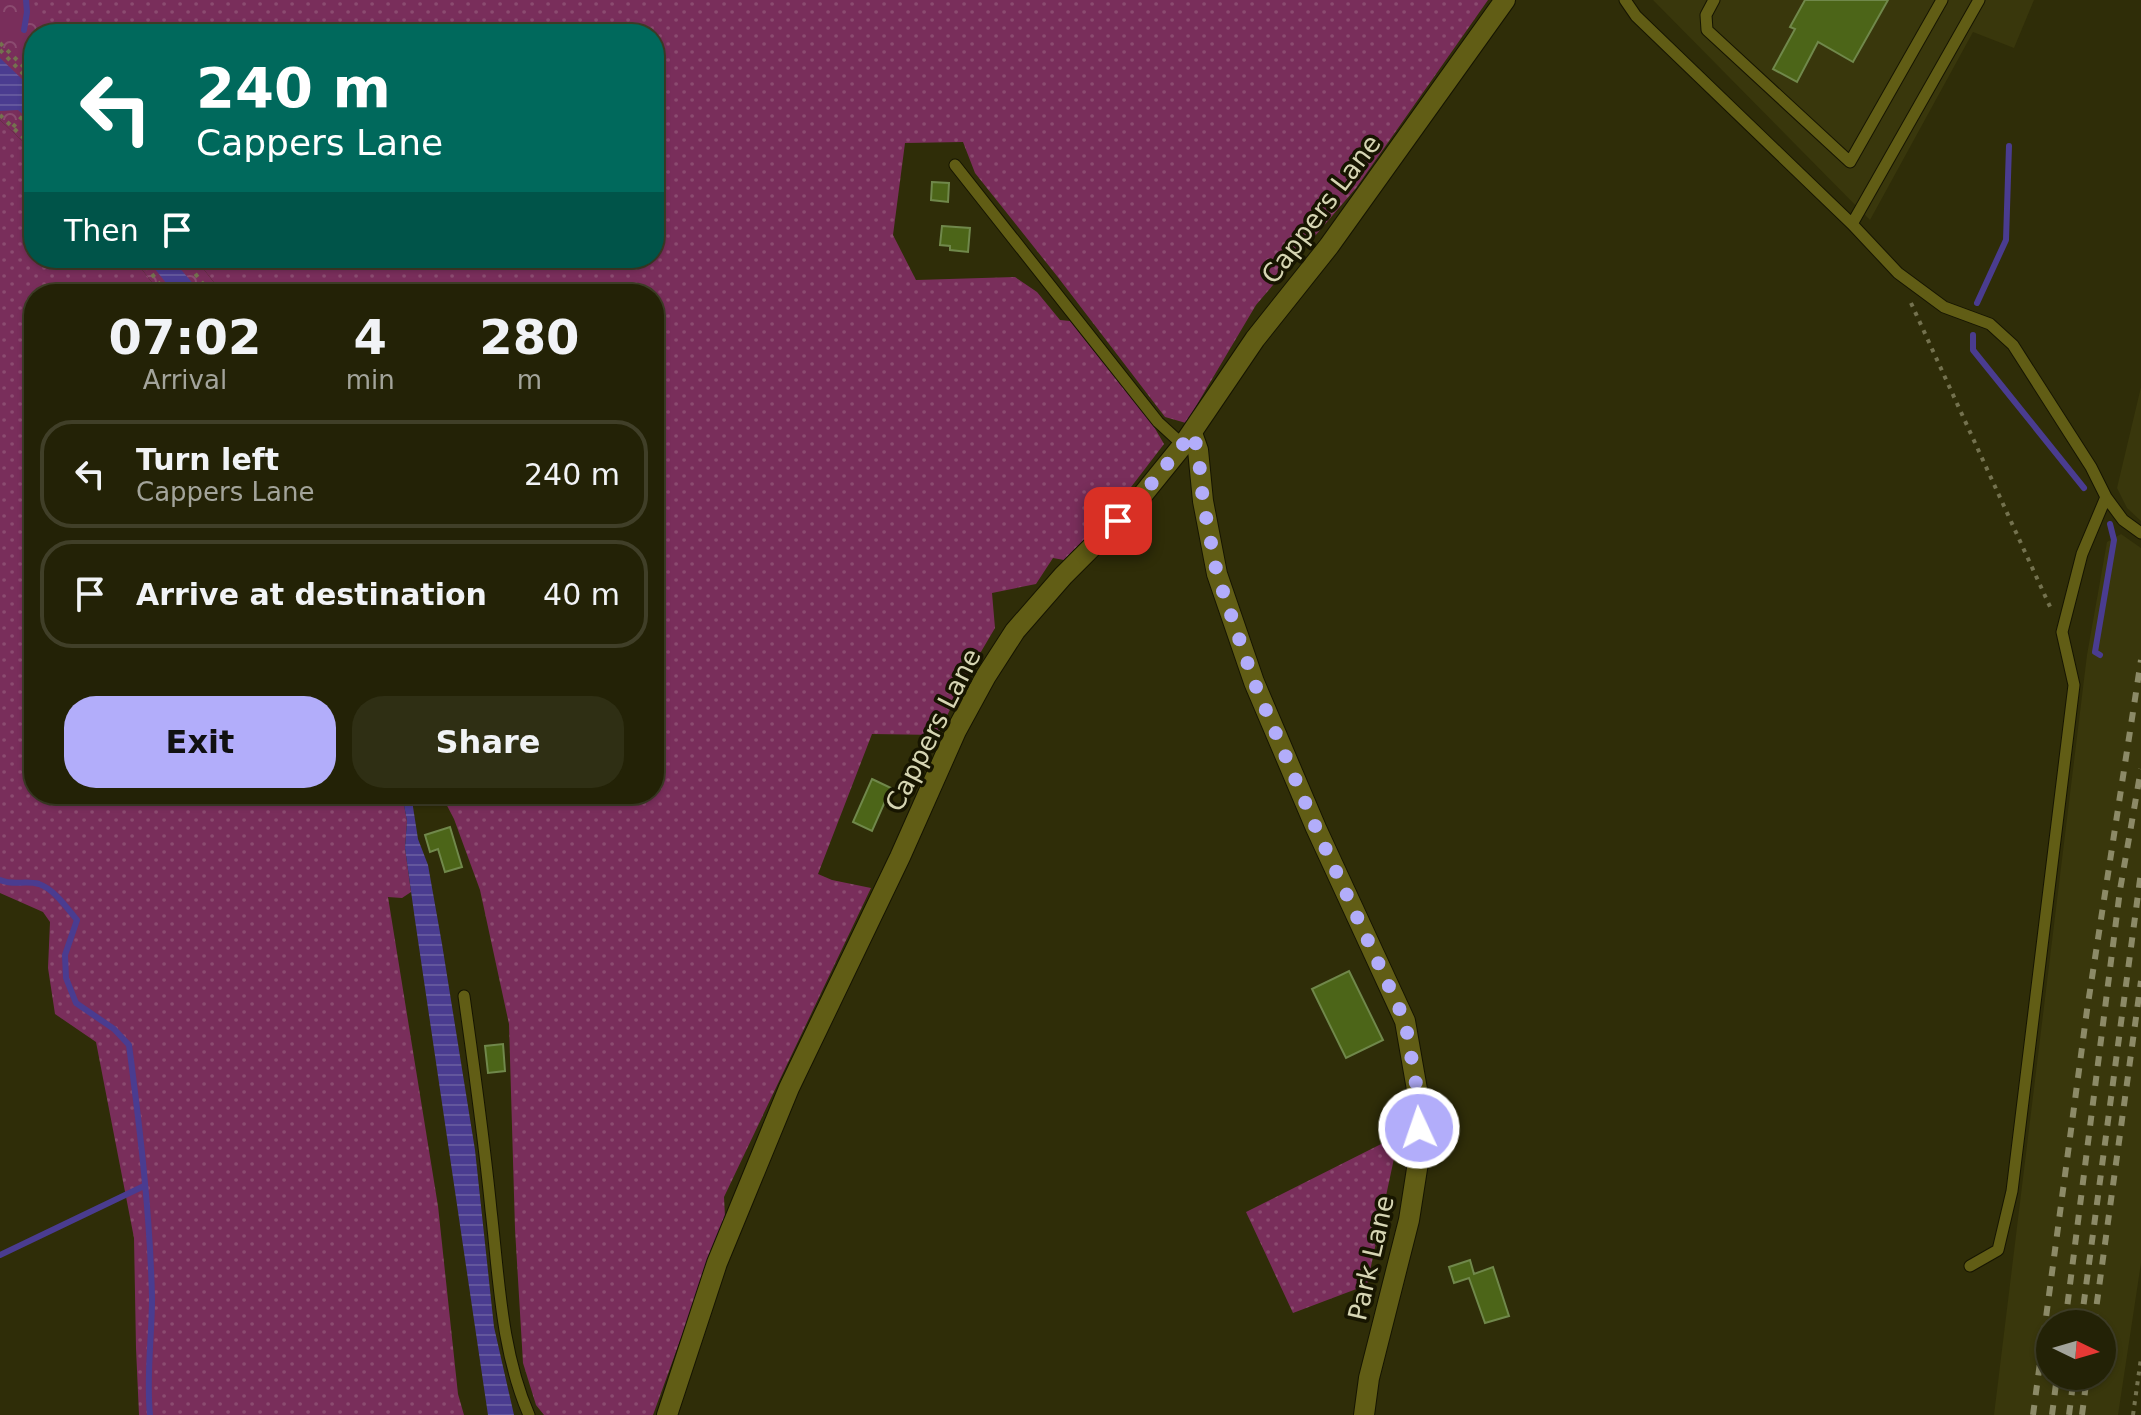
<!DOCTYPE html>
<style>
:root{--surface:#232206;--page:#2f2f14;--text:#f1f3f6;--muted:#a3a49b;--line:#403f28;--accent:#b2adfa}
body{margin:0;font-family:"DejaVu Sans",sans-serif;background:var(--page);color:var(--text);height:100vh;display:flex;flex-direction:column;font-size:30px;white-space:nowrap}
*{box-sizing:border-box;margin:0}
p{font-size:26px;color:var(--muted)}
.icon{flex:none;width:44px;height:44px;fill:none;stroke:currentColor;stroke-width:2;stroke-linecap:round;stroke-linejoin:round}
.map{position:relative;flex:1;overflow:hidden}
.details{position:absolute;left:24px;top:284px;width:640px;height:520px;display:flex;flex-direction:column;background:var(--surface);border-radius:32px;box-shadow:0 2px 6px #0004,0 0 0 2px var(--line)}
.details>*{flex:none}
.banner{position:absolute;left:24px;top:24px;width:640px;height:244px;border-radius:32px;box-shadow:0 2px 6px #0004,0 0 0 2px var(--line);background:#00695c;color:#fff;overflow:hidden}
.needle{width:52px;rotate:95deg}
.buttons{position:absolute;left:2036px;top:1310px;display:grid;gap:16px}
.buttons a{display:grid;place-items:center;width:80px;height:80px;border-radius:50%;background:var(--surface);box-shadow:0 2px 6px #0004,0 0 0 2px var(--line);font-size:40px}
.pin{position:absolute;display:grid;place-items:center;width:68px;height:68px;color:#fff;margin:-34px;border-radius:16px;box-shadow:0 4px 12px #0006}
.me{position:absolute;width:88px;margin:-44px;rotate:357deg;stroke-linejoin:round;filter:drop-shadow(0 0 6px #0008)}
.turn{display:flex;align-items:center;gap:28px;height:168px;padding:0 40px;font-size:36px}
.turn .icon{width:104px;height:104px;stroke-width:2.5}
.turn b{display:block;font-size:56px;line-height:68px}
.then{display:flex;align-items:center;height:76px;padding:0 40px;background:#0003;gap:16px;font-size:30px}
.eta{display:flex;justify-content:space-evenly;align-items:center;height:136px;text-align:center}
.eta b{font-size:48px;font-weight:700;line-height:56px}
.action{display:flex;gap:16px;margin-top:auto;padding:16px 40px}
.action a{flex:1;height:92px;border-radius:32px;background:var(--accent);color:#111;font-size:32px;font-weight:700;line-height:92px;text-align:center}
.action a+a{background:var(--page);color:var(--text)}
ul{padding:0;list-style:none}
li{display:flex;align-items:center;gap:24px;height:108px;margin:0 16px 12px;padding:0 24px;border:4px solid var(--line);border-radius:32px}
li div{flex:1}
li b{display:block;font-size:30px}
li em{font-style:normal}
.map>svg:first-child{display:block}
.built{fill:#39370c;fill-rule:evenodd}
.grass{fill:url(#grass-dots)}
.park{fill:url(#park-crowns)}
.water{fill:url(#water-rules)}
.lines{fill:none;stroke-linecap:round;stroke-linejoin:round}
.stream{stroke:#4a3c90;stroke-width:6}
.building{fill:#4c6518;stroke:#70884b;stroke-width:2}
.lane-casing{stroke:#161502;stroke-width:13}
.street-casing{stroke:#161502;stroke-width:22}
.secondary-casing{stroke:#161502;stroke-width:22}
.path{stroke:#74724f;stroke-width:4;stroke-dasharray:4 6;stroke-linecap:butt}
.lane{stroke:#615d15;stroke-width:11}
.street{stroke:#615d15;stroke-width:20}
.secondary{stroke:#615d15;stroke-width:20}
.rail{stroke:#8c8a67;stroke-width:6;stroke-dasharray:10 10;stroke-linecap:butt}
.route{stroke:#b2adfa;stroke-width:14;stroke-dasharray:0 25.2}
.labels{text-anchor:middle;dominant-baseline:central;stroke-width:7;stroke-linejoin:round;paint-order:stroke}
.street-label{font-size:26px;fill:#d6d5b3;stroke:#171500}
</style>
<div class="map">
<svg width="2141" height="1415" viewBox="0 0 2141 1415">
<defs>
<pattern id="grass-dots" width="8" height="8" patternUnits="userSpaceOnUse" patternTransform="scale(2)"><rect width="8" height="8" fill="#792e5b"/><path d="M2 2h.1M6 6h.1" fill="none" stroke="#8b4b70" stroke-width="1.8" stroke-linecap="round"/></pattern>
<pattern id="park-crowns" width="20" height="18" patternUnits="userSpaceOnUse" patternTransform="scale(2)"><rect width="20" height="18" fill="#792e5b"/><path d="M2 6a3 3 0 1 1 6 0M12 15a3 3 0 1 1 6 0" fill="none" stroke="#8b4b70"/></pattern>
<pattern id="water-rules" width="6" height="5" patternUnits="userSpaceOnUse" patternTransform="scale(2)"><rect width="6" height="5" fill="#4a3c90"/><path d="M0 2.5h6" fill="none" stroke="#63579d"/></pattern>
</defs>
<rect width="100%" height="100%" fill="#2f2d08"/>
<!-- built -->
<path class="built" d="M1653 0H2034L2014 48 1973 32 1870 220Z
M2141 387V521L2127 508 2117 488Z
M2121 534 2141 548V1263L2118 1415H1994L2087 655 2107 542ZM2102 1324V1376H2050V1324Z"/>
<!-- grass -->
<path class="grass" d="M0 0H1488L1356 188 1256 305 1186 423 1165 417 1057 276 975 173 963 142 905 143 893 235 916 280 1015 277 1037 292 1060 320 1070 321 1153 425 1164 444 1115 508 1064 560 1053 558 1036 584 992 593 995 628 962 684 938 735 872 734 818 874 832 880 871 888 724 1197 725 1217 653 1415H544L536 1405 523 1363 515 1229 509 1024 480 890 454 819 441 794H654V294H223L195 258H654V34H34Z
M0 120 34 152V258H133L161 294H34V794H402L407 821 405 848 411 892 402 898 388 897 438 1206 458 1394 464 1415H139L136 1348 134 1238 96 1042 55 1014 48 968 50 922 43 912 0 893Z
M1399 1135 1367 1285 1293 1313 1246 1212Z"/>
<!-- park -->
<path class="park" d="M0 0H33L43 34H34V152L0 120Z
M133 258H195L223 294H161Z"/>
<!-- water -->
<path class="water" d="M0 58 23 80 27 102 34 108V135L30 131 29 120 18 110 0 111Z
M146 258H171L202 294H175Z
M402 794H411L418 839 428 865 442 944 475 1150 494 1327 514 1415H488L415 920 405 848 407 821Z"/>
<g class="lines">
<!-- stream -->
<path class="stream" d="M24 30 27 12 26 0
M1977 303 2006 240 2009 146
M1973 335V350L2084 488
M2100 655 2095 652 2114 540 2110 524
M0 880C14 886 25 880 39 884 54 889 67 908 77 920L65 955 66 978 76 1003 114 1029 129 1045C140 1129 150 1213 152 1298 152 1337 146 1376 150 1415
M0 1255 144 1186"/>
</g>
<!-- building -->
<path class="building" d="M1805 0H1888L1853 62 1818 42 1797 82 1773 69 1795 29 1790 27Z
M932 182 949 183 948 202 931 200Z
M942 226 970 228 968 252 950 250V246L940 245Z
M872 779 891 788 872 831 853 822Z
M450 827 462 867 445 872 438 849 430 852 425 835Z
M1349 971 1383 1040 1346 1058 1312 989Z
M503 1044 505 1071 488 1073 485 1046Z
M1470 1260 1474 1274 1493 1267 1509 1316 1485 1323 1469 1278 1454 1283 1449 1267Z"/>
<g class="lines">
<!-- lane casing -->
<g class="lane-casing">
<path id="lane" d="M1625 0 1636 16 1852 224 1898 273 1944 307 1990 324 2013 345 2091 467 2106 497 2123 520 2141 533
M1714 0 1706 15 1707 30 1850 162 1942 0
M955 165 1158 422 1183 445
M1852 224 1979 0
M464 996C474 1067 484 1138 491 1210 499 1278 501 1351 529 1415
M1970 1266 1998 1250 2012 1191 2074 685 2062 632 2082 554 2106 497"/>
</g>
<!-- street casing -->
<g class="street-casing">
<path id="street" d="M1192 433 1198 450 1203 501 1217 574 1254 682 1316 828 1405 1021 1419 1101V1156L1409 1220 1369 1378 1364 1415"/>
</g>
<!-- secondary casing -->
<g class="secondary-casing">
<path id="secondary" d="M667 1415 717 1263 789 1088 900 857 956 731 986 676 1015 631 1063 576 1136 503 1183 445 1255 339 1329 246 1505 0"/>
</g>
<!-- path -->
<path class="path" d="M0 43 34 77
M0 50 34 85
M0 115 34 148
M13 127 34 103
M140 258 167 294
M183 258 211 294
M1911 303 2052 611
M2133 1415 2141 1358"/>
<!-- lane -->
<use href="#lane" class="lane"/>
<!-- street -->
<use href="#street" class="street"/>
<!-- secondary -->
<use href="#secondary" class="secondary"/>
<!-- rail -->
<path class="rail" d="M2065 1324 2120 890 2141 769
M2081 1324 2141 872
M2094 1324 2141 981
M2033 1415 2087 1010 2141 660
M2052 1415 2057 1376
M2069 1415 2074 1376
M2082 1415 2087 1376"/>
</g>
<g class="lines">
<!-- route -->
<path class="route" d="M1118 521 1136 503 1192 433 1198 450 1203 501 1217 574 1254 682 1316 828 1405 1021 1419 1101V1128"/>
</g>
<g class="labels">
<!-- street labels -->
<g class="street-label">
<text transform="translate(1321 209) rotate(-53)">Cappers Lane</text>
<text transform="translate(933 730) rotate(-63)">Cappers Lane</text>
<text transform="translate(1371 1258) rotate(-77)">Park Lane</text>
</g>
</g>
</svg>
<div class="buttons">
<a><svg class="needle" viewBox="-14 -14 28 28"><path d="M0-13l5 13h-10z" fill="#e53935"/><path d="M0 13l5-13h-10z" fill="#a3a49b"/></svg></a>
</div>
<div class="pin" style="left:1118px;top:521px;background:#d93025"><svg class="icon" aria-label="arrive" viewBox="0 0 24 24"><path d="M6 21V4h12l-3 4 3 4H6"/></svg></div>
<svg class="me" style="left:1419px;top:1128px" viewBox="-20 -20 40 40"><circle r="17" fill="#b2adfa" stroke="#fff" stroke-width="3"/><path d="M0-11L8 9 0 5-8 9z" fill="#fff"/></svg>
<div class="banner">
<div class="turn"><svg class="icon" aria-label="left" viewBox="0 0 24 24"><path d="M17 20v-9H6M10 6l-5 5 5 5"/></svg><div><b>240 m</b>Cappers Lane</div></div>
<div class="then">Then<svg class="icon" aria-label="arrive" viewBox="0 0 24 24"><path d="M6 21V4h12l-3 4 3 4H6"/></svg></div>
</div>
<section class="details">
<div class="eta">
<div><b>07:02</b><p>Arrival</p></div>
<div><b>4</b><p>min</p></div>
<div><b>280</b><p>m</p></div>
</div>
<ul>
<li><svg class="icon" aria-label="left" viewBox="0 0 24 24"><path d="M17 20v-9H6M10 6l-5 5 5 5"/></svg><div><b>Turn left</b><p>Cappers Lane</p></div><em>240 m</em></li>
<li><svg class="icon" aria-label="arrive" viewBox="0 0 24 24"><path d="M6 21V4h12l-3 4 3 4H6"/></svg><div><b>Arrive at destination</b></div><em>40 m</em></li>
</ul>
<div class="action"><a>Exit</a><a>Share</a></div>
</section>
</div>
